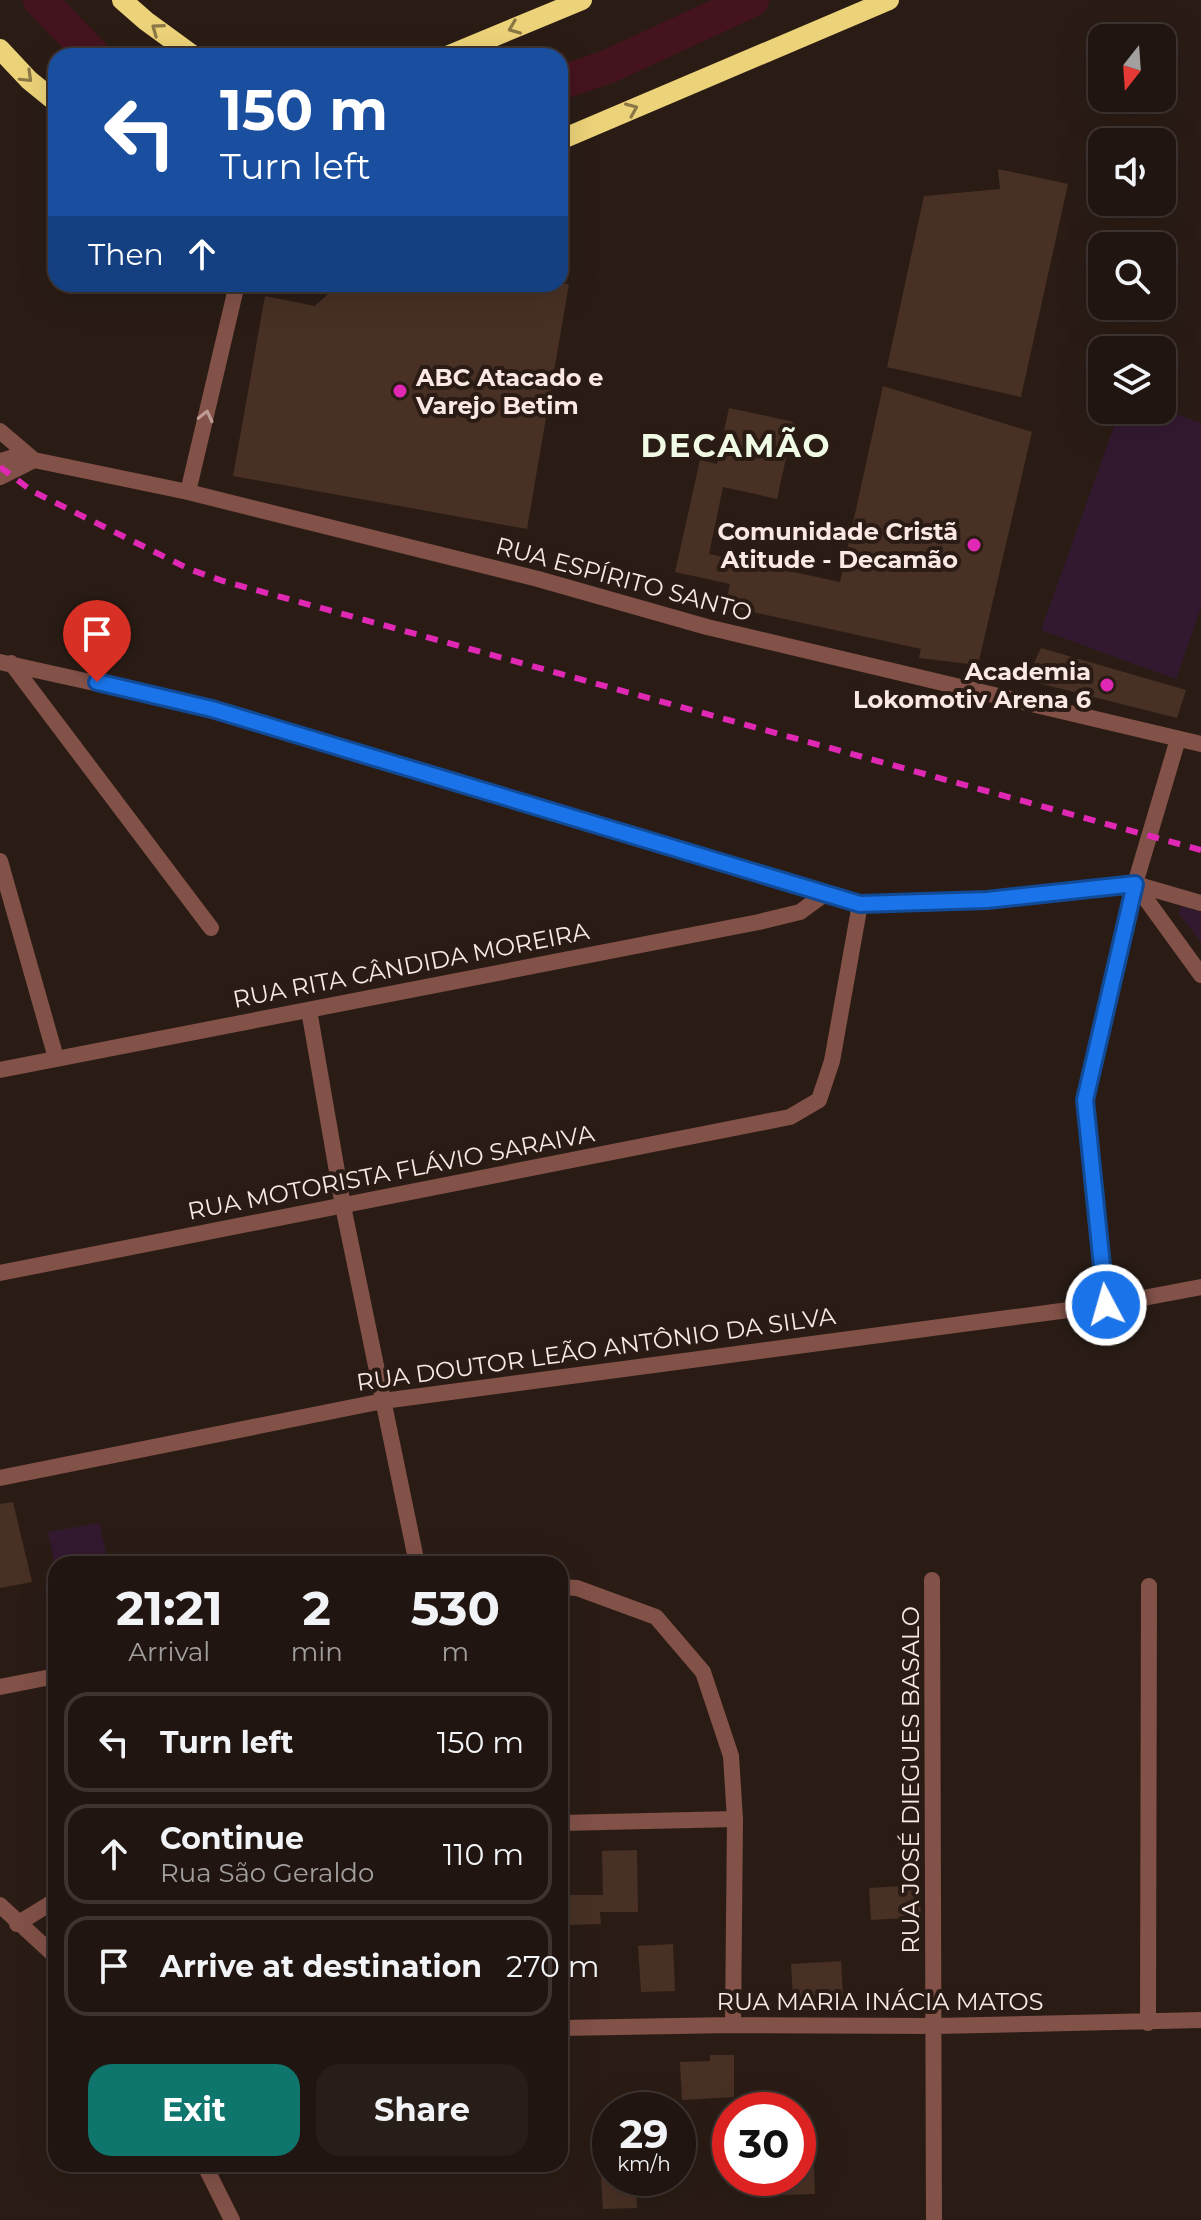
<!DOCTYPE html>
<meta charset="utf-8">
<style>
:root{--surface:#201510;--page:#281e19;--text:#f1f3f6;--muted:#a29f9f;--line:#3d3430;--accent:#0f766e}
body{margin:0;font-family:Montserrat,sans-serif;background:var(--page);color:var(--text);height:100vh;display:flex;flex-direction:column;font-size:30px;white-space:nowrap}
*{box-sizing:border-box;margin:0}
p{font-size:26px;color:var(--muted)}
.icon{flex:none;width:44px;height:44px;fill:none;stroke:currentColor;stroke-width:2;stroke-linecap:round;stroke-linejoin:round}
.map{position:relative;flex:1;overflow:hidden}
.panel{position:absolute;left:48px;top:1556px;width:520px;height:616px;display:flex;flex-direction:column;background:var(--surface);border-radius:24px;box-shadow:0 8px 32px #0002,0 0 0 2px var(--line)}
.panel>*{flex:none}
.top-card{position:absolute;left:48px;top:48px;width:520px;height:244px;border-radius:24px;box-shadow:0 8px 32px #0002,0 0 0 2px var(--line);background:#1a4fa0;color:#fff;overflow:hidden}
.needle{width:52px;rotate:197deg}
.fabs{position:absolute;left:1088px;top:24px;display:grid;gap:16px}
.fabs a{display:grid;place-items:center;width:88px;height:88px;border-radius:16px;background:var(--surface);box-shadow:0 8px 32px #0002,0 0 0 2px var(--line);font-size:40px}
.speed{position:absolute;left:592px;top:2092px;display:flex;gap:16px;font-size:40px;font-weight:700;text-align:center}
.speed>*{display:grid;place-content:center;width:104px;height:104px;border-radius:50%;background:var(--surface);box-shadow:0 8px 32px #0002,0 0 0 2px var(--line);line-height:1}
.speed small{font-size:20px;font-weight:400}
.speed .limit{border:12px solid #d22;background:#fff;color:#111}
.pin{position:absolute;display:grid;place-items:center;width:68px;height:68px;color:#fff;margin:-82px -34px;border-radius:50% 50% 50% 0;rotate:-45deg;box-shadow:0 0 8px #0007}
.pin .icon{rotate:45deg}
.me{position:absolute;width:88px;margin:-44px;rotate:354deg;stroke-linejoin:round;filter:drop-shadow(0 0 6px #0008)}
.turn{display:flex;align-items:center;gap:28px;height:168px;padding:0 40px;font-size:36px}
.turn .icon{width:104px;height:104px;stroke-width:2.5}
.turn b{display:block;font-size:56px;line-height:68px}
.then{display:flex;align-items:center;height:76px;padding:0 40px;background:#0003;gap:16px;font-size:30px}
.eta{display:flex;justify-content:space-evenly;align-items:center;height:136px;text-align:center}
.eta b{font-size:48px;font-weight:700;line-height:56px}
.primary-button{display:flex;gap:16px;margin-top:auto;padding:16px 40px}
.primary-button a{flex:1;height:92px;border-radius:24px;background:var(--accent);color:#fff;font-size:32px;font-weight:700;line-height:92px;text-align:center}
.primary-button a+a{background:var(--page);color:var(--text)}
ul{padding:0;list-style:none}
li{display:flex;align-items:center;gap:24px;height:100px;margin:0 16px 12px;padding:0 24px;border:4px solid var(--line);border-radius:24px}
li div{flex:1}
li b{display:block;font-size:30px}
li em{font-style:normal}
.map>svg:first-child{display:block}
.green{fill:#331930}
.lines{fill:none;stroke-linecap:round;stroke-linejoin:round}
.river{stroke:#45131e;stroke-width:34}
.building{fill:#483024}
.minor{stroke:#825147;stroke-width:16}
.tertiary{stroke:#825147;stroke-width:16}
.primary{stroke:#ecd278;stroke-width:20}
.rail{stroke:#e128b4;stroke-width:6;stroke-dasharray:12 10;stroke-linecap:butt}
.oneway{stroke:#8b7746}
.oneway2{stroke:#be9c94}
.route-casing{stroke:#114b97;stroke-width:20}
.route{stroke:#1a73e8;stroke-width:14}
.poi-dot{fill:#e128b4;stroke:#2a1c15;stroke-width:3}
.labels{text-anchor:middle;dominant-baseline:central;stroke-width:8;stroke-linejoin:round;paint-order:stroke}
.poi-label{font-size:24px;font-weight:bold;fill:#fbe8e2;stroke:#2a1c15;text-anchor:end}
.street-label{font-size:24px;fill:#fbe8e2;stroke:#2a1c15}
.district-label{font-size:32px;font-weight:bold;letter-spacing:2px;fill:#effbe4;stroke:#2a1c15}
</style>
<div class="map">
<svg width="1201" height="2220" viewBox="0 0 1201 2220">
<rect width="100%" height="100%" fill="#2a1c15"/>
<!-- green -->
<path class="green" d="M1162 409 1201 423V608L1176 679 1041 630 1120 410Z
M1180 906 1201 912V942L1179 914Z
M100 1523 108 1564H56V1571L48 1532Z"/>
<g class="lines">
<!-- river -->
<path class="river" d="M40 0 94 56
M560 83 607 67 752 0"/>
</g>
<!-- building -->
<path class="building" d="M998 169 1068 184 1021 397 887 367 924 196 1000 189Z
M339 284H569L527 529 233 476 265 296 315 306Z
M883 386 1032 432 978 665 919 658 921 649 725 606 730 584 675 572 700 460 717 464 729 408 794 422 777 499 723 487 709 554 840 582Z
M1041 648 1186 690 1177 718 1026 680Z
M13 1502 32 1582 0 1588V1504Z
M637 1850 638 1912H600L601 1924 566 1925 565 1895H603L602 1851Z
M919 1885 921 1917 871 1920 869 1888Z
M673 1944 675 1991 641 1992 638 1946Z
M841 1961 843 1996 793 1999 791 1964Z
M710 2055H734V2097L682 2100 680 2062 710 2061Z
M813 2146 815 2194 783 2195 782 2178H798V2147Z
M601 2178H636L637 2208 603 2209Z"/>
<g class="lines">
<!-- minor -->
<path class="minor" d="M188 492 237 284
M0 662 212 709 860 904 987 900 1135 884 1201 903
M11 663 211 928
M0 861 56 1058
M1135 884 1201 975
M309 1010 343 1206 417 1564
M0 1070 759 922 800 912 826 893
M0 1273 790 1117 819 1100 832 1061 860 904
M1106 1305 1085 1100 1135 884 1178 739
M0 1478 383 1401 1106 1305 1201 1287
M932 1580 934 2220
M560 1587 577 1588 656 1617 703 1672 731 1756 735 1819 733 2025
M0 1687 56 1676
M560 1823 735 1819
M17 1924 56 1900
M1148 2023 1149 1586
M560 2028 733 2025 935 2026 1201 2020"/>
<!-- tertiary -->
<path class="tertiary" d="M0 431 34 460 188 492 538 579 707 627 1201 744
M0 461 24 454
M0 477 34 460
M0 1905 56 1957
M204 2164 232 2220"/>
<!-- primary -->
<path class="primary" d="M122 0 146 21 194 56
M0 49 29 80 56 102
M447 56 582 0
M560 140 889 0"/>
<!-- rail -->
<path class="rail" d="M0 467 32 491 189 569 223 581 1201 850"/>
</g>
<!-- one-way arrows -->
<defs><path id="oneway-chevron" d="M-2-3.5L2.5 0L-2 3.5" fill="none" stroke-width="1.6" stroke-linecap="round" stroke-linejoin="round" transform="scale(2)"/></defs>
<g class="oneway">
<use href="#oneway-chevron" transform="translate(514 28) rotate(158)"/>
<use href="#oneway-chevron" transform="translate(157 29) rotate(-144)"/>
<use href="#oneway-chevron" transform="translate(27 77) rotate(44)"/>
<use href="#oneway-chevron" transform="translate(632 109) rotate(-23)"/>
</g>
<use class="oneway2" href="#oneway-chevron" transform="translate(206 416) rotate(-77)"/>
<g class="lines">
<!-- route casing -->
<g class="route-casing">
<path id="route" d="M97 682 212 709 860 904 987 900 1135 884 1085 1100 1106 1305"/>
</g>
<!-- route -->
<use href="#route" class="route"/>
</g>
<!-- markers -->
<g class="poi-dot">
<circle cx="400" cy="391" r="8"/>
<circle cx="974" cy="545" r="8"/>
<circle cx="1107" cy="685" r="8"/>
</g>
<g class="labels">
<!-- poi labels -->
<g class="poi-label">
<text x="416" y="377" text-anchor="start">ABC Atacado e<tspan x="416" dy="28">Varejo Betim</tspan></text>
<text x="958" y="531">Comunidade Cristã<tspan x="958" dy="28">Atitude - Decamão</tspan></text>
<text x="1091" y="671">Academia<tspan x="1091" dy="28">Lokomotiv Arena 6</tspan></text>
</g>
<!-- street labels -->
<g class="street-label">
<text transform="translate(624 579) rotate(15)">RUA ESPÍRITO SANTO</text>
<text transform="translate(411 965) rotate(-11)">RUA RITA CÂNDIDA MOREIRA</text>
<text transform="translate(391 1172) rotate(-11)">RUA MOTORISTA FLÁVIO SARAIVA</text>
<text transform="translate(596 1349) rotate(-8)">RUA DOUTOR LEÃO ANTÔNIO DA SILVA</text>
<text transform="translate(910 1780) rotate(-90)">RUA JOSÉ DIEGUES BASALO</text>
<text x="880" y="2001">RUA MARIA INÁCIA MATOS</text>
</g>
<!-- district labels -->
<g class="district-label">
<text x="736" y="445">DECAMÃO</text>
</g>
</g>
</svg>
<div class="fabs">
<a><svg class="needle" viewBox="-14 -14 28 28"><path d="M0-13l5 13h-10z" fill="#e53935"/><path d="M0 13l5-13h-10z" fill="#a29f9f"/></svg></a>
<a><svg class="icon" aria-label="sound" viewBox="0 0 24 24"><path d="M4 9h4l5-4v14l-5-4H4zM17 9q2 3 0 6"/></svg></a>
<a><svg class="icon" aria-label="search" viewBox="0 0 24 24"><circle cx="10" cy="10" r="6"/><path d="M15 15l6 6"/></svg></a>
<a><svg class="icon" aria-label="layers" viewBox="0 0 24 24"><path d="M12 4l9 5-9 5-9-5zM3 14l9 5 9-5"/></svg></a>
</div>
<div class="speed"><div>29<small>km/h</small></div><div class="limit">30</div></div>
<div class="pin" style="left:97px;top:682px;background:#d93025"><svg class="icon" aria-label="arrive" viewBox="0 0 24 24"><path d="M6 21V4h12l-3 4 3 4H6"/></svg></div>
<svg class="me" style="left:1106px;top:1305px" viewBox="-20 -20 40 40"><circle r="17" fill="#1a73e8" stroke="#fff" stroke-width="3"/><path d="M0-11L8 9 0 5-8 9z" fill="#fff"/></svg>
<div class="top-card">
<div class="turn"><svg class="icon" aria-label="left" viewBox="0 0 24 24"><path d="M17 20v-9H6M10 6l-5 5 5 5"/></svg><div><b>150 m</b>Turn left</div></div>
<div class="then">Then<svg class="icon" aria-label="ahead" viewBox="0 0 24 24"><path d="M12 20V5M6 11l6-6 6 6"/></svg></div>
</div>
<section class="panel">
<div class="eta">
<div><b>21:21</b><p>Arrival</p></div>
<div><b>2</b><p>min</p></div>
<div><b>530</b><p>m</p></div>
</div>
<ul>
<li><svg class="icon" aria-label="left" viewBox="0 0 24 24"><path d="M17 20v-9H6M10 6l-5 5 5 5"/></svg><div><b>Turn left</b></div><em>150 m</em></li>
<li><svg class="icon" aria-label="ahead" viewBox="0 0 24 24"><path d="M12 20V5M6 11l6-6 6 6"/></svg><div><b>Continue</b><p>Rua São Geraldo</p></div><em>110 m</em></li>
<li><svg class="icon" aria-label="arrive" viewBox="0 0 24 24"><path d="M6 21V4h12l-3 4 3 4H6"/></svg><div><b>Arrive at destination</b></div><em>270 m</em></li>
</ul>
<div class="primary-button"><a>Exit</a><a>Share</a></div>
</section>
</div>
